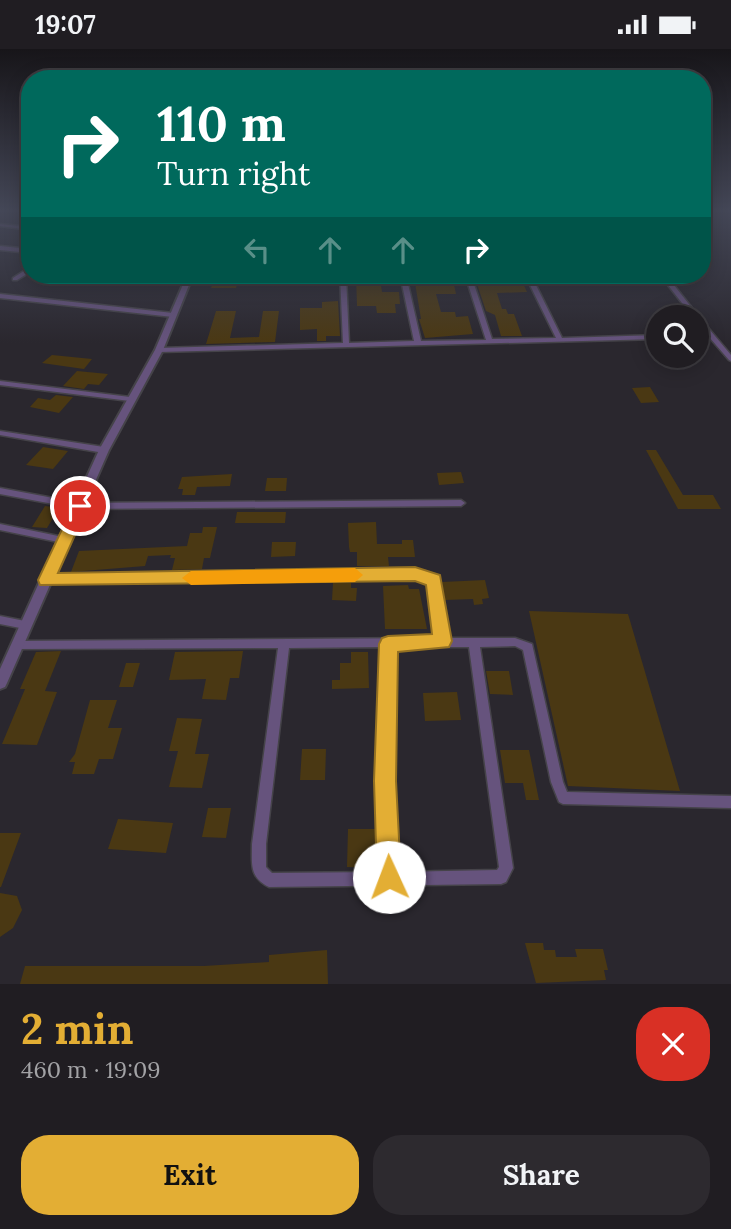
<!DOCTYPE html>
<meta charset="utf-8">
<style>
:root{--surface:#201d22;--page:#2d2a2f;--text:#f1f3f6;--muted:#a2a2a5;--line:#3d3b40;--accent:#e3ae34}
body{margin:0;font-family:Lora,serif;background:var(--page);color:var(--text);height:100vh;display:flex;flex-direction:column;font-size:26px;white-space:nowrap}
*{box-sizing:border-box;margin:0}
p{font-size:23px;color:var(--muted)}
.icon{flex:none;width:38px;height:38px;fill:none;stroke:currentColor;stroke-width:2;stroke-linecap:round;stroke-linejoin:round}
.map{position:relative;height:935px;overflow:hidden}
.details{display:flex;flex-direction:column;background:var(--surface);flex:1}
.details>*{flex:none}
.banner{position:absolute;left:21px;top:21px;width:690px;height:214px;border-radius:28px;box-shadow:0 4px 18px #0003,0 0 0 2px var(--line);background:#00695c;color:#fff;overflow:hidden}
.buttons{position:absolute;left:646px;top:256px;display:grid;gap:14px}
.buttons a{display:grid;place-items:center;width:63px;height:63px;border-radius:50%;background:var(--surface);box-shadow:0 4px 18px #0003,0 0 0 2px var(--line);font-size:35px}
.pin{position:absolute;display:grid;place-items:center;width:60px;height:60px;color:#fff;margin:-30px;border:4px solid #fff;border-radius:50%;box-shadow:0 2px 7px #0007}
.me{position:absolute;width:77px;margin:-38px;rotate:358deg;stroke-linejoin:round;filter:drop-shadow(0 0 5px #0008)}
.turn{display:flex;align-items:center;gap:24px;height:147px;padding:0 21px;font-size:32px}
.turn .icon{width:91px;height:91px;stroke-width:2.5}
.turn b{display:block;font-size:49px;line-height:60px}
.lanes{display:flex;align-items:center;height:66px;padding:0 21px;background:#0003;justify-content:center;gap:35px;direction:ltr}
.lanes .off{opacity:.35}
.round{display:grid;place-items:center;flex:none;width:74px;height:74px;border-radius:28px;background:var(--page)}
.headline{display:flex;align-items:center;justify-content:space-between;height:119px;padding:0 21px}
h1{font-size:42px;font-weight:800;line-height:52px;color:var(--accent)}
.cta{display:flex;gap:14px;margin-top:auto;padding:14px 21px}
.cta a{flex:1;height:80px;border-radius:28px;background:var(--accent);color:#111;font-size:28px;font-weight:800;line-height:80px;text-align:center}
.cta a+a{background:var(--page);color:var(--text)}
.status{display:flex;justify-content:space-between;align-items:center;height:49px;padding:0 35px;background:var(--surface);direction:ltr}
.status svg{height:19px;fill:currentColor}
.map>svg:first-child{display:block}
.building{fill:#4a3813}
.lines{fill:none;stroke-linecap:round;stroke-linejoin:round}
.minor-casing{stroke:#454349;stroke-width:3}
.tertiary-casing{stroke:#454349;stroke-width:4}
.minor{fill:#66537d;fill-rule:evenodd}
.tertiary{fill:#66537d;fill-rule:evenodd}
.route{fill:#e3ae34;stroke:#947122;stroke-width:2}
.slow{fill:#f59e0b}
</style>
<div class="status"><b>19:07</b><svg viewBox="0 0 49 12"><path d="M0 12V9h3v3zM5 12V6h3v6zM10 12V3h3v9zM15 12V0h3v12zM26 1h20v11H26zM47 4h2v5h-2z"/></svg></div>
<div class="map">
<svg width="731" height="935" viewBox="0 0 731 935">
<rect width="100%" height="100%" fill="#2a272e"/>
<!-- building -->
<path class="building" d="M216 226H240L236 239H211Z
M356 226 380 230 382 243H399L400 255H395L396 264H377L376 257H357Z
M437 226H452L456 245H436L441 263H455L456 268 468 267 473 285 425 289 419 270H421L415 234H439Z
M523 234 527 243 497 244 502 260H506L508 265H514L522 287H501L495 266 486 262 477 235Z
M338 252 340 287H326V292H317V280L300 281V259H322V253Z
M216 262H236L230 289 259 288 263 262H279L275 293 206 295Z
M52 306 92 310 84 320 42 314Z
M77 322 108 325 99 336 88 335 84 340 63 337Z
M650 338 659 353 641 354 632 339Z
M56 346 73 348 59 364 30 358 38 349 50 351Z
M43 398 68 402 53 420 26 416Z
M646 401H656L683 446H713L721 460H678Z
M461 423 464 434 439 436 437 424Z
M232 425 230 437 197 438 195 446H182L183 440H178L182 428Z
M267 429H287L286 442H265Z
M45 457 59 459 47 479 32 478Z
M237 463H286L285 474H235Z
M376 473 377 495H402V491H413L415 508H388L389 517H357V503H350L349 498 348 474Z
M203 478H217L210 509H204L202 520 172 521 175 509H170L171 506 148 507 145 517 71 523 79 502 187 497 190 484H202Z
M272 493H296L295 507 271 508Z
M485 531 489 549 482 550 483 555 474 556 473 550 445 551 442 533Z
M333 534H351V539H357L356 552 332 551Z
M408 536 409 540H419L427 580H385L383 537Z
M529 562 628 565 680 742 568 737Z
M61 602 45 642 57 643 37 696 2 695 25 640H20L36 603Z
M243 602 239 629H230L226 651 202 650 206 630 169 631 175 603Z
M351 603H368L369 639 332 640V631H340V614H351Z
M126 614H140L133 638H119Z
M486 622H509L513 646 490 645Z
M457 643 461 671 425 672 423 644Z
M90 651H117L108 679H122L113 710H99L94 725H72L75 713H69L75 705Z
M177 669 202 670 195 705H209L202 739 169 738 178 702H169Z
M302 700H326L325 731H300Z
M500 701H529L539 751H526L523 734H505Z
M208 759H231L226 789 202 788Z
M118 770 173 774 166 804 108 800Z
M348 780H375V819L347 818Z
M0 784H21L1 838H0Z
M0 844 17 847 22 861 13 879 0 888Z
M525 894H543L544 901H555L556 908H577L575 900H603L608 921H604L606 931 536 934Z
M327 901 328 935H20L25 917H204L269 913V906Z"/>
<g class="lines">
<!-- minor casing -->
<g class="minor-casing">
<path id="minor" d="M0 175 30 178V181L0 177Z
M0 197 30 200V204L0 201Z
M30 218V223L17 231H13V229Z
M340 226H346L349 294 414 292 400 226H406L421 292 486 291 465 226H471L492 290 556 289 525 226H531L562 289 658 286V290L159 303 156 301 159 299 343 294Z
M660 226H666L699 268 731 306V312L729 311 696 273V268H693Z
M0 245 173 264 176 266 173 268 0 249Z
M0 332 130 348 134 350 130 352 0 336Z
M0 382 104 398 108 401 104 404 0 386Z
M0 439 80 454 461 451 465 454 461 457 80 460 0 445Z
M0 475 63 488 66 489 68 491 66 493 63 494 0 481Z
M425 522 437 528 439 531 448 589H515L532 595 563 733 567 743 731 747V759L563 755 559 753 551 733 523 601 515 597 480 598 513 819 506 833 501 835 269 838C249 828 252 815 252 795L278 599 18 600 14 599 13 596 14 593 18 592 437 589 431 538 430 533 424 530 46 535 43 534 41 531 43 528 46 527ZM383 598 379 732 382 823 272 824 266 818V795L289 599ZM393 598H469L499 818 497 821 395 823 391 732Z
M0 567 25 572 29 573 30 576 29 579 25 580 0 575Z"/>
</g>
<!-- tertiary casing -->
<g class="tertiary-casing">
<path id="tertiary" d="M187 226H193L163 301 109 401 7 634 5 638 0 640V620L99 401 155 301Z"/>
</g>
<!-- minor -->
<use href="#minor" class="minor"/>
<!-- tertiary -->
<use href="#tertiary" class="tertiary"/>
</g>
<!-- sky -->
<linearGradient id="sky" x2="0" y2="1"><stop stop-color="#171519"/><stop offset="0.55" stop-color="#444757"/><stop offset="1" stop-color="#444757" stop-opacity="0"/></linearGradient>
<rect width="731" height="294" fill="url(#sky)"/>
<!-- route -->
<path class="route" d="M80 451 88 457 58 524 415 518 440 526 452 592 449 598 398 603 396 732 401 828 398 837 389 841 380 837 377 828 374 732 379 595 382 589 388 587 432 585 426 536 415 532 40 536 38 531 73 457Z"/>
<!-- slow -->
<path class="slow" d="M355 519 363 526 355 533 191 536 182 529 191 522Z"/>
</svg>
<div class="buttons">
<a><svg class="icon" aria-label="search" viewBox="0 0 24 24"><circle cx="10" cy="10" r="6"/><path d="M15 15l6 6"/></svg></a>
</div>
<div class="pin" style="left:80px;top:457px;background:#d93025"><svg class="icon" aria-label="arrive" viewBox="0 0 24 24"><path d="M6 21V4h12l-3 4 3 4H6"/></svg></div>
<svg class="me" style="left:389px;top:828px" viewBox="-20 -20 40 40"><circle r="19" fill="#fff"/><path d="M0-13L10 11 0 6-10 11z" fill="#e3ae34"/></svg>
<div class="banner">
<div class="turn"><svg class="icon" aria-label="right" viewBox="0 0 24 24"><path d="M7 20v-9h11M14 6l5 5-5 5"/></svg><div><b>110 m</b>Turn right</div></div>
<div class="lanes"><svg class="icon off" aria-label="left" viewBox="0 0 24 24"><path d="M17 20v-9H6M10 6l-5 5 5 5"/></svg><svg class="icon off" aria-label="ahead" viewBox="0 0 24 24"><path d="M12 20V5M6 11l6-6 6 6"/></svg><svg class="icon off" aria-label="ahead" viewBox="0 0 24 24"><path d="M12 20V5M6 11l6-6 6 6"/></svg><svg class="icon" aria-label="right" viewBox="0 0 24 24"><path d="M7 20v-9h11M14 6l5 5-5 5"/></svg></div>
</div>
</div>
<section class="details">
<div class="headline"><div><h1>2 min</h1><p>460 m · 19:09</p></div><a class="round" style="background:#d93025;color:#fff"><svg class="icon" aria-label="close" viewBox="0 0 24 24"><path d="M6 6l12 12M18 6L6 18"/></svg></a></div>
<div class="cta"><a>Exit</a><a>Share</a></div>
</section>
